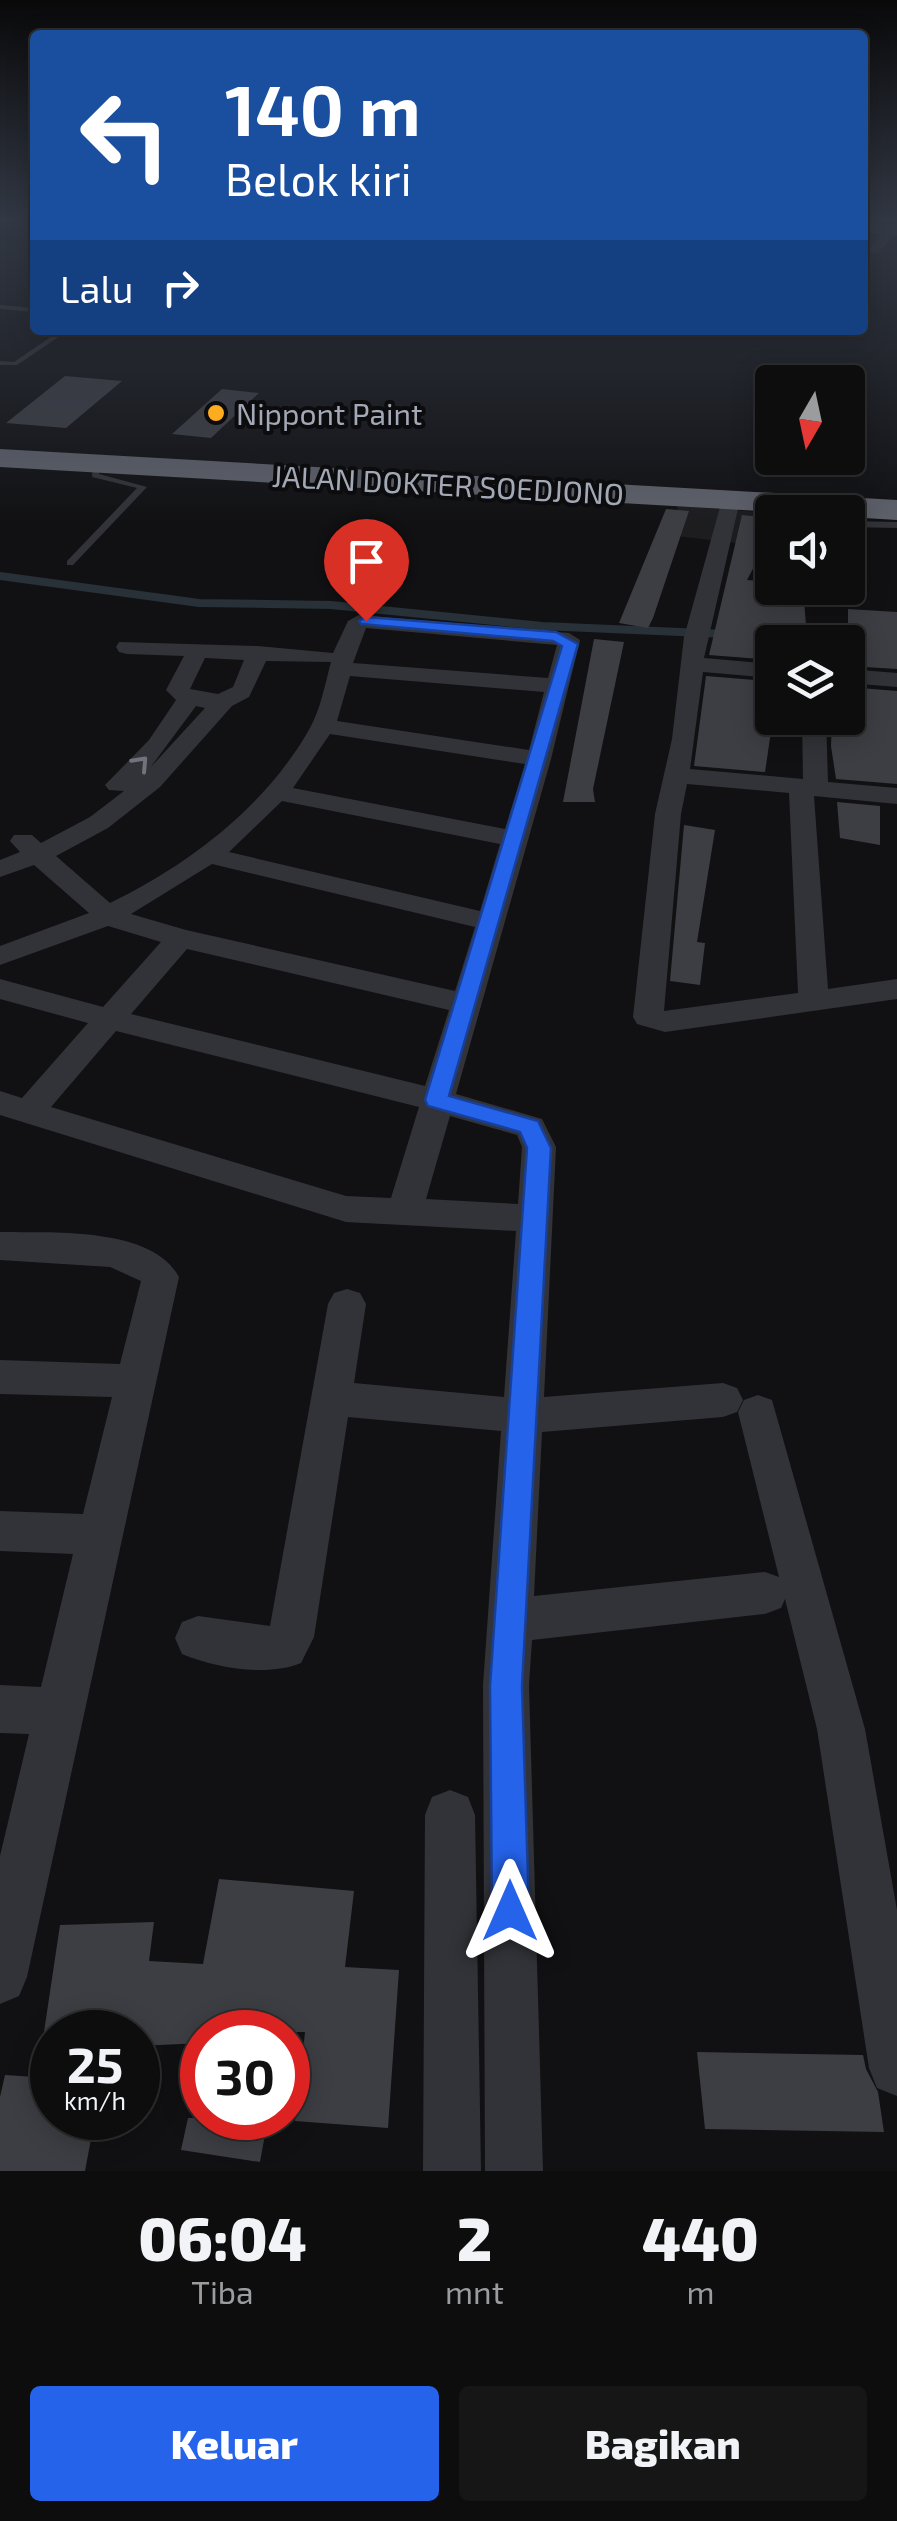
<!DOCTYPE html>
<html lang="id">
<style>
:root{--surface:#0d0d0e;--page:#161617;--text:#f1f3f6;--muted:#9a9c9e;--line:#2d2d2e;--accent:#2563eb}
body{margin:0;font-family:"Exo 2",sans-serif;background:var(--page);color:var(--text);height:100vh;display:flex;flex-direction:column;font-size:38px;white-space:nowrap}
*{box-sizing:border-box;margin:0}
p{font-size:32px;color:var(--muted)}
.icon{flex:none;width:55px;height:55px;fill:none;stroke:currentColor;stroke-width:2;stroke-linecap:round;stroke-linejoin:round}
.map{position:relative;height:2171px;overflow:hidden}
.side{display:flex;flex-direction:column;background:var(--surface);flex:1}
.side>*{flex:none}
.top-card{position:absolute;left:30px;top:30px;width:838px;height:305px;border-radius:10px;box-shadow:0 5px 25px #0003,0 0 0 2px var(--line);background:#1a4fa0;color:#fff;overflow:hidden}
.needle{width:65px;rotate:189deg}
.fabs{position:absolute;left:755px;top:365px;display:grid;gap:20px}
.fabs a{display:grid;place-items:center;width:110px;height:110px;border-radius:10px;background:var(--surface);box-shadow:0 5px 25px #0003,0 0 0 2px var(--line);font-size:50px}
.speed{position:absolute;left:30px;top:2010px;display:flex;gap:20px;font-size:50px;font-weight:700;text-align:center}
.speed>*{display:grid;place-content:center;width:130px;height:130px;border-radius:50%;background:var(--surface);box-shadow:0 5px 25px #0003,0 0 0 2px var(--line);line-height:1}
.speed small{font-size:25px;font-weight:400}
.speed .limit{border:15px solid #d22;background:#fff;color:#111}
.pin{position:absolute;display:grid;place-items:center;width:85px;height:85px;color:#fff;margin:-102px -42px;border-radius:50% 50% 50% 0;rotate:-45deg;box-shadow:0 0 10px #0007}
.pin .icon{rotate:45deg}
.me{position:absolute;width:110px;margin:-55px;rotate:0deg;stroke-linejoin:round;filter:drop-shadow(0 0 8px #0008)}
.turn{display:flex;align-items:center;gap:35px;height:210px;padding:0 30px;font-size:45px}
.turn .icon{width:130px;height:130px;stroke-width:2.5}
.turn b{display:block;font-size:70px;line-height:85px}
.then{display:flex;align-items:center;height:95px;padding:0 30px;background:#0003;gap:20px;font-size:38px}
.eta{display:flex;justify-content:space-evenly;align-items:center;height:170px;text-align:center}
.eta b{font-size:60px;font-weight:800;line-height:70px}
.primary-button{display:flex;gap:20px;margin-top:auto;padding:20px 30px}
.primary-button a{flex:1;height:115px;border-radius:10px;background:var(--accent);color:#fff;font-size:40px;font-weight:800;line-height:115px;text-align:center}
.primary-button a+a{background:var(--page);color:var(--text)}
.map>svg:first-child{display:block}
.built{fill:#1d1d20}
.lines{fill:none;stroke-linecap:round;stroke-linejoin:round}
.stream{stroke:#273137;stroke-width:8}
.building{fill:#3d3e43}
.lane{fill:#323338;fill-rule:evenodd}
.street{fill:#323338;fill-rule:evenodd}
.secondary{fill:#404248;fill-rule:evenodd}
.highway{fill:#5e616a;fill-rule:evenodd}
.oneway{stroke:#70737d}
.route{fill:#2563eb;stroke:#184099;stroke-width:2.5}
.poi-dot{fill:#fdab1f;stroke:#0c0c0e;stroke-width:4}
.labels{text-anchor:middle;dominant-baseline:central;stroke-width:8;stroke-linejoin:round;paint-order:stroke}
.far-poi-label{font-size:30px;fill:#a2a8b5;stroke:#0c0c0e;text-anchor:start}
.far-street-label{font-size:30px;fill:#a2a8b5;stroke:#0c0c0e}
</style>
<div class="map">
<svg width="897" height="2171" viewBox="0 0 897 2171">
<rect width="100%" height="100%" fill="#111113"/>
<!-- built -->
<path class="built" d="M678 506 772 513V547L667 535Z"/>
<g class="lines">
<!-- stream -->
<path class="stream" d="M0 576 199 603 331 605 542 626 726 634
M763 636 861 640"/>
</g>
<!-- building -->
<path class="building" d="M65 376 122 381 66 428 6 423Z
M222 389 259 393 211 438 172 434Z
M666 509 689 511 653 618 648 628 619 623Z
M742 515 769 518 767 542 747 580 772 582V588H803L806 625 772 623V660L709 655Z
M848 609 897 612V669L848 666Z
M594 639 624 642 593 789 595 802H563Z
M706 676 766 681 772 725 765 772 694 766Z
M848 687 897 691V784L836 779 831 746 832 718H848Z
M837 802 880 806V845L840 838Z
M684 825 715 830 697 942 705 943 700 985 670 981Z
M219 1879 354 1891 345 1967 399 1970 388 2128 295 2121 305 2032H202V2043L138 2046V2032H44L60 1925 154 1922 149 1961 203 1964Z
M697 2052 863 2055 866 2069 878 2092 884 2132 705 2129Z
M5 2075 52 2078V2118H95L85 2171H0V2097Z
M188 2118H268L260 2162 181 2150Z"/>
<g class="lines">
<!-- lane -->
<path class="lane" d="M0 305 35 308V312L0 309Z
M61 330H69L17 365H0V361L14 362Z
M97 461 101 463 99 474 147 487 73 565H67V561L137 488 92 477 93 463Z
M848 521 897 522V528L848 527Z"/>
<!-- street -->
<path class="street" d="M889 226H897V232L878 253H870V247Z
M731 494 740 500 704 658 772 664V678L703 672 690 769 803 779 802 718H826L828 782 897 788V804L814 796 828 989 897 979V999L665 1032 637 1024 633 1017 655 814 672 739 684 637 722 500ZM687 784 789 793 798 993 664 1011 681 814Z
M359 615 569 633 580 640 551 759 456 1094 542 1119 556 1147 544 1397 723 1383 737 1388 743 1400 737 1412 723 1417 542 1432 534 1596 765 1572 779 1577 738 1412 744 1400 758 1395 772 1400 865 1729 897 1910V2096L877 2088 869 2068 817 1729 785 1599 781 1608 765 1614 532 1640 529 1685 543 2171H485L483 1685 501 1431 348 1417 314 1637 301 1663C267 1677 216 1668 182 1654L175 1638 182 1622 198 1616 270 1626 328 1304 334 1293 347 1289 360 1293 366 1304 354 1383 504 1397 516 1231 346 1222 0 1115V1091L22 1098 88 1023 0 999V979L103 1007 161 942 108 926 0 965V946L89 913 34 865 0 877V860L20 852 10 841 14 835H32L41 843 90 817 124 791 109 790 105 785 149 740 176 700 166 690 184 656 127 654 119 652 116 647 119 642 258 646 333 653 348 621ZM366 628 557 645 548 678 353 663ZM205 658 244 660 233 687 218 694 190 689ZM266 661 331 662C325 684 321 708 310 728 266 806 190 864 110 903L56 856 108 828 160 787 232 706 249 697ZM350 676 544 692 529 750 337 721ZM196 706 205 708 150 768ZM330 734 525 764 505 829 293 788ZM282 801 500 844 480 911 229 852ZM212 864 475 927 455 991 186 930 131 914ZM187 949 449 1010 425 1086 131 1014ZM116 1031 419 1107 391 1198 346 1196 51 1107ZM450 1116 517 1135 522 1147 518 1204 426 1199Z
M848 669 897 673V687L848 683Z
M0 1232C50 1233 152 1226 179 1277L27 1977 19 1996 0 2004V1856L29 1734 0 1733V1685L41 1687 73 1554 0 1551V1511L83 1514 112 1397 0 1394V1360L120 1364 141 1281 110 1267 0 1260Z
M450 1790 468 1797 475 1815 481 2171H423L425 1815 432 1797Z"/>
<!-- secondary -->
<path class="secondary" d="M862 222 897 225V235L862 232Z"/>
<!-- highway -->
<path class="highway" d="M0 449 897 500V520L848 517V512H777L0 467Z"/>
</g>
<!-- one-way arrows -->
<defs><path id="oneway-chevron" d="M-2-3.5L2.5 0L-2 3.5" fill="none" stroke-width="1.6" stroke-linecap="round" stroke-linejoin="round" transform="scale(2.5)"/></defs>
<use class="oneway" href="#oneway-chevron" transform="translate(141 763) rotate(-47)"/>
<!-- sky -->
<linearGradient id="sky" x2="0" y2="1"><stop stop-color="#09090a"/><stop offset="0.42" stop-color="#323844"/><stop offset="1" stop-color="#323844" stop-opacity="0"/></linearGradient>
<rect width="897" height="525" fill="url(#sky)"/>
<!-- route -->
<path class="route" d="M366 617 556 632 578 644 449 1096 538 1121 551 1148 522 1686 529 1911 523 1924 510 1929 498 1924 492 1911 490 1686 527 1148 520 1132 428 1106 425 1100 562 646 553 641 361 624 359 621Z"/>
<!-- markers -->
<circle class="poi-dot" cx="216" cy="413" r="10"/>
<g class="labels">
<!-- far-poi labels -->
<g class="far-poi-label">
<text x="236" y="413">Nippont Paint</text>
</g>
<!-- far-street labels -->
<g class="far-street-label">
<text transform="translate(448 484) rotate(3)">JALAN DOKTER SOEDJONO</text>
</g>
</g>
</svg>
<div class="fabs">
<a><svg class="needle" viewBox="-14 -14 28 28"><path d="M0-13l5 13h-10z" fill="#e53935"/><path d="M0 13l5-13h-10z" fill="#9a9c9e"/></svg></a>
<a><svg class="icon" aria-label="sound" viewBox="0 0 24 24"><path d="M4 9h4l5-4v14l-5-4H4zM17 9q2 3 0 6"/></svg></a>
<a><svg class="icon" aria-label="layers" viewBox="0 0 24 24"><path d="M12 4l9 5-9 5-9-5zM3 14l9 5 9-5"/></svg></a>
</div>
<div class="speed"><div>25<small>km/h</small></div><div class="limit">30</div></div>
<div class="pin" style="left:366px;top:621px;background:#d93025"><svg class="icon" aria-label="arrive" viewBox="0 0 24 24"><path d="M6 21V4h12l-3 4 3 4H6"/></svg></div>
<svg class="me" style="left:510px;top:1911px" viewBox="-20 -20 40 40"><path d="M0-17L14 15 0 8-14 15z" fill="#2563eb" stroke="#fff" stroke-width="4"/></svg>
<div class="top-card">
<div class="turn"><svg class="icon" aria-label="left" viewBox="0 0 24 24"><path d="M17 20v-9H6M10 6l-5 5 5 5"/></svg><div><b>140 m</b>Belok kiri</div></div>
<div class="then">Lalu<svg class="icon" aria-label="right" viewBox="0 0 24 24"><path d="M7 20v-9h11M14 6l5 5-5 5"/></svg></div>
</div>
</div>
<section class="side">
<div class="eta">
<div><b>06:04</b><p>Tiba</p></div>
<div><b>2</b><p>mnt</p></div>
<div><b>440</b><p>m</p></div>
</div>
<div class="primary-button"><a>Keluar</a><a>Bagikan</a></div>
</section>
